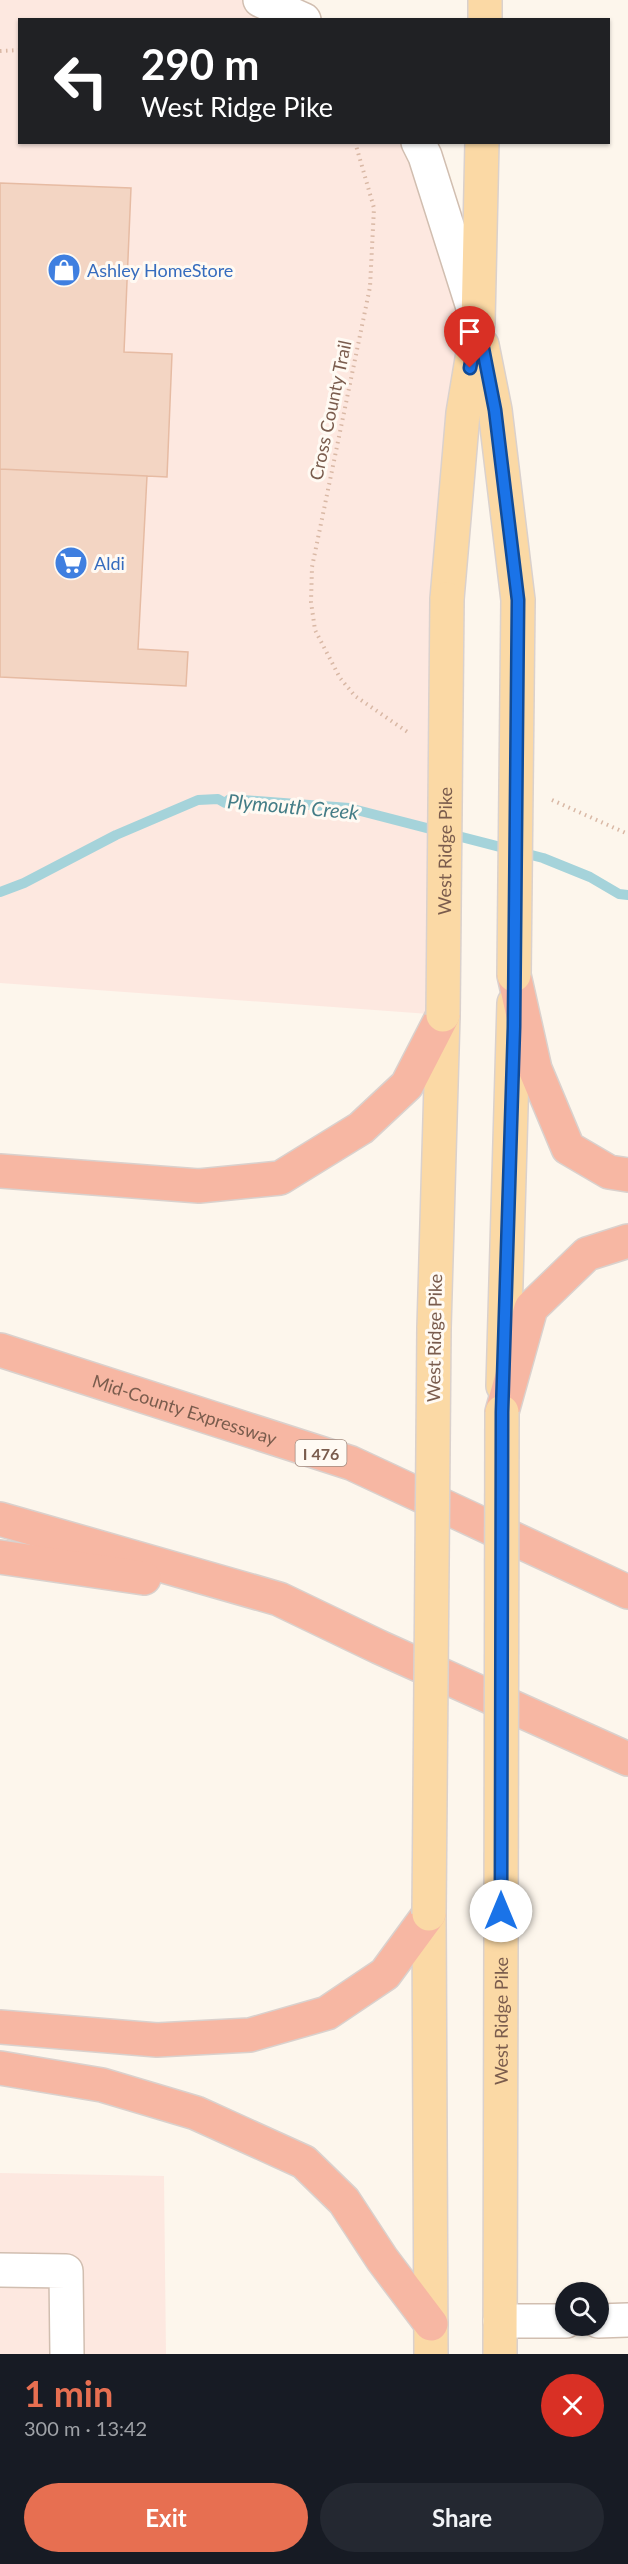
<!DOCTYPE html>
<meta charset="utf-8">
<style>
:root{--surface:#171b24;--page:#242831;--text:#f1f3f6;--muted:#9ea1a6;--accent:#e76f51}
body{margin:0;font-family:Lato,sans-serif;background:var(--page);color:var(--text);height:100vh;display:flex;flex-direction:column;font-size:22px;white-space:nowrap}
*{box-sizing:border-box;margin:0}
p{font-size:20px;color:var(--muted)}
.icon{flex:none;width:33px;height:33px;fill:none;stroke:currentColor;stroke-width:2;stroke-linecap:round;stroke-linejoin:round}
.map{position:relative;height:2354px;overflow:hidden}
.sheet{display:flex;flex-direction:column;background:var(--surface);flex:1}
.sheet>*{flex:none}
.banner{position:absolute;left:18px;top:18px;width:592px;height:126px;border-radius:0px;box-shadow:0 2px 4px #0004;background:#202124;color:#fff;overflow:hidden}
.controls{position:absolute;left:555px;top:2282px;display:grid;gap:12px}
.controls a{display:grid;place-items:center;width:54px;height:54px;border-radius:50%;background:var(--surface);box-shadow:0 2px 4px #0004;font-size:30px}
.pin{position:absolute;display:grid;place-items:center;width:51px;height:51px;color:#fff;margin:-62px -26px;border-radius:50% 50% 50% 0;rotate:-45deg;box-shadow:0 0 6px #0007}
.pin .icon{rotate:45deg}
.me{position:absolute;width:66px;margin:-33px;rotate:0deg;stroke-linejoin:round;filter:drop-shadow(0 0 4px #0008)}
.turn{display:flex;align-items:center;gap:21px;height:126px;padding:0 24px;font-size:27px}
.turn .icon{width:78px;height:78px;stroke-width:2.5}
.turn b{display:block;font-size:42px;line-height:51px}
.round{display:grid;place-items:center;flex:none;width:63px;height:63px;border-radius:32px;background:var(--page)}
.head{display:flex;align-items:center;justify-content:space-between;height:102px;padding:0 24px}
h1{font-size:36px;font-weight:700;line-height:45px;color:var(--accent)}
.action{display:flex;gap:12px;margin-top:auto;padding:12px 24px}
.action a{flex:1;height:69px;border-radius:36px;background:var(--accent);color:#fff;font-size:24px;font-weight:700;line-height:69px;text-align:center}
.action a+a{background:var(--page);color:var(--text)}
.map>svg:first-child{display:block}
.commercial{fill:#fde8e0}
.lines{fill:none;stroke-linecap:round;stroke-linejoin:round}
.stream{stroke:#a5d3da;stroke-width:10}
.building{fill:#f3d5c3;stroke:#e6bba3;stroke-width:1.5}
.minor-casing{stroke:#d1beb0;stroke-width:36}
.major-casing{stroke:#dad1cd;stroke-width:36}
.highway-casing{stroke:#dad1cd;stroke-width:36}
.path{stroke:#d9b8a5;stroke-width:4;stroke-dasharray:1.5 4.5;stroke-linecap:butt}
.minor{stroke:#fff;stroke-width:33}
.major{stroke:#fbd9a5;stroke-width:33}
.highway{stroke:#f7b7a3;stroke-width:33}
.major-bridge-casing{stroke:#dad1cd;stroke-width:36;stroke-linecap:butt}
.major-bridge{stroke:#fbd9a5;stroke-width:33}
.route-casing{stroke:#114b97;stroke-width:15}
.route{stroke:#1a73e8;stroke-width:10}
.labels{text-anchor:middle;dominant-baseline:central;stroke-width:6;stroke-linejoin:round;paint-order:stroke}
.shield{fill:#fffaf3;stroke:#a28b7f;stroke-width:1.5}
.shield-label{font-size:16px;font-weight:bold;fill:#7a5c4d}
.shop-label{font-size:18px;fill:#366cbe;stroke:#fffaf3;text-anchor:start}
.street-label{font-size:18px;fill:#7a5c4d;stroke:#fffaf3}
.water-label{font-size:20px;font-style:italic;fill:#437c86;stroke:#fffaf3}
</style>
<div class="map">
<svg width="628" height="2354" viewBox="0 0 628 2354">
<rect width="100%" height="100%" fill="#fdf6ec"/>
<!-- commercial -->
<path class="commercial" d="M0 0H260L304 19 20 20V142H418L478 323 463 413 443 1015 0 983Z
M0 2173 164 2176 166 2354H0Z"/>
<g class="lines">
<!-- stream -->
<path class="stream" d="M0 892 24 883 116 835 198 800 218 799 225 803 230 799 349 808 543 858 590 877 619 894 628 895"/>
</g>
<!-- building -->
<path class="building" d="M0 183 131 188 124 352 172 354 167 477 0 469Z
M0 469 147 476 138 649 188 652 186 686 0 677Z"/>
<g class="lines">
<!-- minor casing -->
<g class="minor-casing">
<path id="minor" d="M260 0 304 20
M418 142 425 156 476 317
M0 2270 66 2271 67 2354
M500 2321H566
M598 2321 628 2320"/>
</g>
<!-- major casing -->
<g class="major-casing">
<g id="major">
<path d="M485 20V0"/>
<path d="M482 345 495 410 518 600"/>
<path d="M447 599 463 413 478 323 482 142"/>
<path d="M434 1328 443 1015"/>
<path d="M503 1386 514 1003"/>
<path d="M429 1914 431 2354"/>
<path id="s1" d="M500 2354 501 1935"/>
</g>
</g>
<!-- highway casing -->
<g class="highway-casing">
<g id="highway">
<path d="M514 975 535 1069 568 1148 609 1172 628 1175"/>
<path d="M0 1171 199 1186 280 1178 361 1128 407 1085 443 1015"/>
<path id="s2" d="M0 1350 351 1463 628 1592"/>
<path d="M502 1412 531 1308 587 1254 628 1241"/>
<path d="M0 1519 279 1599 379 1647 628 1759"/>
<path d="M0 1557 144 1578"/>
<path d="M0 2027 157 2040 250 2035 327 2013 385 1974 429 1914"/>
<path d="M0 2068 102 2085 196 2113 304 2162 344 2201 382 2259 431 2324"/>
</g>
</g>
<!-- path -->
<path class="path" d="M0 51 20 50
M355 142 374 208 370 287 312 567 311 602 315 630 340 678 355 696 409 733
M552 800 628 834"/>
<!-- minor -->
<use href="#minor" class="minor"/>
<!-- major -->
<use href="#major" class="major"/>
<!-- highway -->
<use href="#highway" class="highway"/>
<!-- major-bridge casing -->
<g class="major-bridge-casing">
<g id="major-bridge">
<path d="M514 975 518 600"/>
<path id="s3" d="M443 1015 447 599"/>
<path d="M429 1914 434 1328"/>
<path d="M501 1935 502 1412"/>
</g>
</g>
<!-- major-bridge -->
<use href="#major-bridge" class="major-bridge"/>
</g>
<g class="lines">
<!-- route casing -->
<g class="route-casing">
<path id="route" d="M470 368 478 323 495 410 518 600 514 1027 502 1412 501 1911"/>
</g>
<!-- route -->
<use href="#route" class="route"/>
</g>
<!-- icons -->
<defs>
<g id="shop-disc" transform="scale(1.725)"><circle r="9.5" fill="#3f7fe0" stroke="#fffaf3"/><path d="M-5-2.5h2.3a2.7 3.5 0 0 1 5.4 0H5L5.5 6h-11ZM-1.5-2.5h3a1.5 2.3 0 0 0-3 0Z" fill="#fff"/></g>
<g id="supermarket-disc" transform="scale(1.725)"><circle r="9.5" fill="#3f7fe0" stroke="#fffaf3"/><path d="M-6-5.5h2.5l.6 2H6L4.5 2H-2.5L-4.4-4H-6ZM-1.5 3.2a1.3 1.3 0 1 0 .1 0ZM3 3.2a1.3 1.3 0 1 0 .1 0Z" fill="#fff"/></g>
</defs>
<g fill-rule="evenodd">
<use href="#shop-disc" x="64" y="270"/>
<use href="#supermarket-disc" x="71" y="563"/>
</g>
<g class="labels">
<!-- shield labels -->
<rect class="shield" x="295.5" y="1440" width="51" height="26" rx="4.5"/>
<g class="shield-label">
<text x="321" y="1453">I 476</text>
</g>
<!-- shop labels -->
<g class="shop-label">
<text x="87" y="270">Ashley HomeStore</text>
<text x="94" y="563">Aldi</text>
</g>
<!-- street labels -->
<g class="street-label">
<text transform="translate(330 410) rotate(-78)">Cross County Trail</text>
<text stroke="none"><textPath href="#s3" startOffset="164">West Ridge Pike</textPath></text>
<text transform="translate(434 1338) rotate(-89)">West Ridge Pike</text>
<text stroke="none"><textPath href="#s2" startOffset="194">Mid-County Expressway</textPath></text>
<text stroke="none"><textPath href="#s1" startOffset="333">West Ridge Pike</textPath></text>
</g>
<!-- water labels -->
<g class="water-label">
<text transform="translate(293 806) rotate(5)">Plymouth Creek</text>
</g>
</g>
</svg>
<div class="controls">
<a><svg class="icon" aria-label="search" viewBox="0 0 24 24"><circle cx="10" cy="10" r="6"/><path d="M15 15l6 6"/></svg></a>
</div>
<div class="pin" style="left:470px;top:368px;background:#d93025"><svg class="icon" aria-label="arrive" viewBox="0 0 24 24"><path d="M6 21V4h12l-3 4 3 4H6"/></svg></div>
<svg class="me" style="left:501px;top:1911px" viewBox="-20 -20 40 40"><circle r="19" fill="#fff"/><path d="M0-13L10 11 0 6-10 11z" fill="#1a73e8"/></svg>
<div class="banner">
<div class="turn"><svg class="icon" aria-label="left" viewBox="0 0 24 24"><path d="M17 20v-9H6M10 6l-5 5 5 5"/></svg><div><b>290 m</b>West Ridge Pike</div></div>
</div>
</div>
<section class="sheet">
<div class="head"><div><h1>1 min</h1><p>300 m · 13:42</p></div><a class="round" style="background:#d93025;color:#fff"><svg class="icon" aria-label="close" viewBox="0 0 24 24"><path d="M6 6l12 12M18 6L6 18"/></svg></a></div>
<div class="action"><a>Exit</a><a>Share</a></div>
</section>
